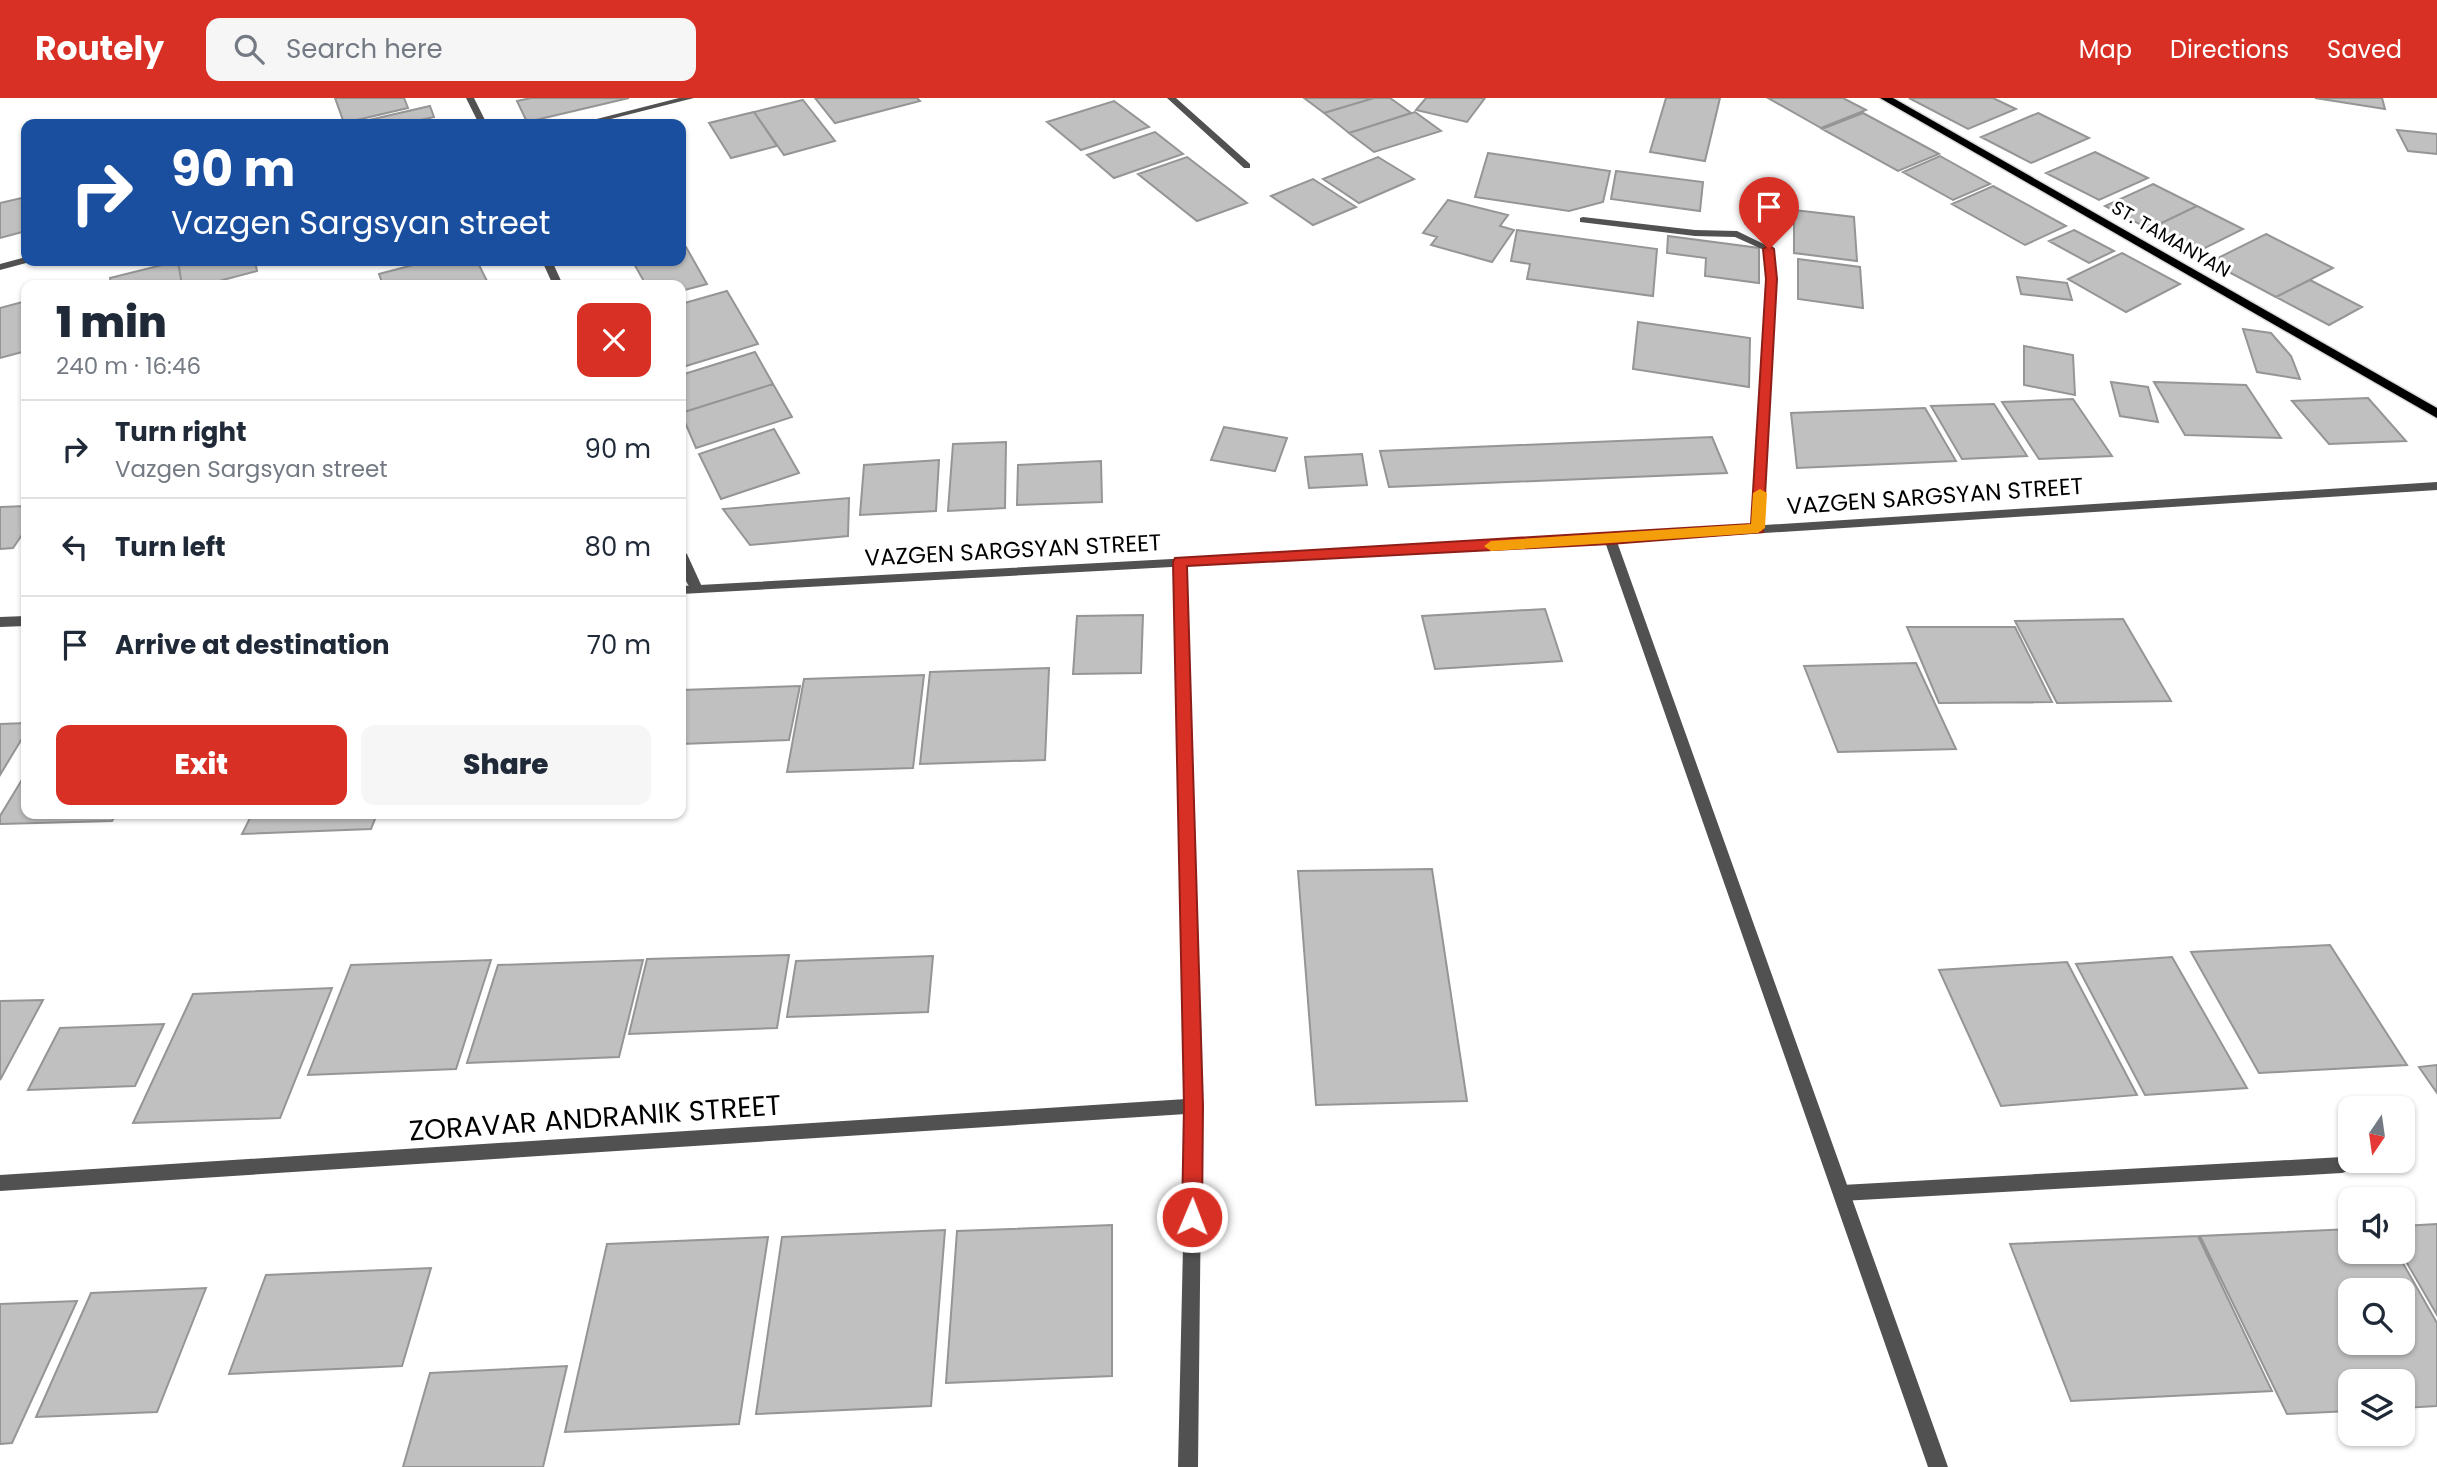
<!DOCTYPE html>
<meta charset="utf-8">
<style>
:root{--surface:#fff;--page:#f6f6f7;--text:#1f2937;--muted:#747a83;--line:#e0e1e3;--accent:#d93025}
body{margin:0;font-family:Poppins,sans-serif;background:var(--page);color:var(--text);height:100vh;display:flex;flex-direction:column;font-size:26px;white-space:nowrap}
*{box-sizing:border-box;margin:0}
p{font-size:23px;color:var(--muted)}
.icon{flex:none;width:38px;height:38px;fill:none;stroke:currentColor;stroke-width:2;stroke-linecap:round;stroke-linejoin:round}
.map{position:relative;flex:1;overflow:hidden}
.details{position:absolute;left:21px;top:182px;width:665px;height:539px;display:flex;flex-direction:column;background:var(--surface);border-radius:14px;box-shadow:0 2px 5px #0004}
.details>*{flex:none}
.banner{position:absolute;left:21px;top:21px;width:665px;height:147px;border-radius:14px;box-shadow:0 2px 5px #0004;background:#1a4fa0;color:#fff;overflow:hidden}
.needle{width:46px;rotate:193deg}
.fabs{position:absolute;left:2338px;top:998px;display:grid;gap:14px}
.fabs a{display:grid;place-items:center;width:77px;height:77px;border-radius:14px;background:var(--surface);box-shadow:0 2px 5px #0004;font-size:35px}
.pin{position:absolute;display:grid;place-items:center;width:60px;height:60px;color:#fff;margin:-72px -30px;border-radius:50% 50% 50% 0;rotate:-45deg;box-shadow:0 0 7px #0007}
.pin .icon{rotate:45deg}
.me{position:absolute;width:77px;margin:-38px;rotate:1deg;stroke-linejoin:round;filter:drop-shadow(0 0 5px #0008)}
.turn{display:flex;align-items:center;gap:24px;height:147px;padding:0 35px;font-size:32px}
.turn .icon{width:91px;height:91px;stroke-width:2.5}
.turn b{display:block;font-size:49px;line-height:60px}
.round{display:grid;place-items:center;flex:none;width:74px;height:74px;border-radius:14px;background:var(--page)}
.overview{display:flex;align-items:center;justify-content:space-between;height:119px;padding:0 35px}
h1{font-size:42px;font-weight:800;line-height:52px}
.button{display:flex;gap:14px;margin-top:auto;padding:14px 35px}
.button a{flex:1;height:80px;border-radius:14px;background:var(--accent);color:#fff;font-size:28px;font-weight:800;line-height:80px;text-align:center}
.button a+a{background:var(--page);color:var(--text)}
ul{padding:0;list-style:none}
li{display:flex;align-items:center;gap:21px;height:98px;padding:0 35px;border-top:2px solid var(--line)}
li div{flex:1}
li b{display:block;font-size:26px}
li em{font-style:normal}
header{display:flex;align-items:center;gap:42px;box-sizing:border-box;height:98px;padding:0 35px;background:var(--accent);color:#fff}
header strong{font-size:33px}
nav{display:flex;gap:38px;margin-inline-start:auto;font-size:24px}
.search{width:490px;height:63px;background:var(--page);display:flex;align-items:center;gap:18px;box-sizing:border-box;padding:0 24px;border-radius:14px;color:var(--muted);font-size:26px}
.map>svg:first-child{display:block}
.building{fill:#c0c0c0;stroke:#959595;stroke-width:2;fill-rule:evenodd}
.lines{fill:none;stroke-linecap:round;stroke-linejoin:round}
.primary-casing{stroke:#dbdbdb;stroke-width:3}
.service{fill:#515151;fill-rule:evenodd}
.minor{fill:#515151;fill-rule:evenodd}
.tertiary{fill:#515151;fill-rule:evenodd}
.primary{fill:#000;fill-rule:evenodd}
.route{fill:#d93025;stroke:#8d1f18;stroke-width:2}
.slow{fill:#f59e0b}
.labels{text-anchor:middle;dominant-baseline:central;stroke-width:6;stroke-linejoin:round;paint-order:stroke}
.far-street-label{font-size:19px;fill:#000;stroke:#fff}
.street-label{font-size:23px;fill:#000;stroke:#fff}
.near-street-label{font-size:28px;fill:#000;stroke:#fff}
</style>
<header>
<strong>Routely</strong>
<div class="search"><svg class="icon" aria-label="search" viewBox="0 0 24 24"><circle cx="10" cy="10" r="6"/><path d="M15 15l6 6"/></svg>Search here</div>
<nav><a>Map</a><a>Directions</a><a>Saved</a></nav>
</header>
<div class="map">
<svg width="2437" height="1369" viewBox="0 0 2437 1369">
<rect width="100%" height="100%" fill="#fff"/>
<!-- building -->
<path class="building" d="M335 0H404L408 10 344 25Z
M531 0H629L527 24 517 3Z
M815 0H917L920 3 835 25Z
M1304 0H1374L1324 15Z
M1374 0H1390L1411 15 1349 35 1324 15Z
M1426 0H1485L1467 24 1416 12Z
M1666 0H1720L1705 63 1650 54Z
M1768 0H1843L1866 12 1821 30Z
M1909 0H1993L2016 11 1968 31Z
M2315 0H2382L2385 11Z
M803 2 835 43 784 57 754 14Z
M1114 3 1149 29 1081 52 1047 24Z
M430 8 434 19 402 26 356 25Z
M754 14 777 48 731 60 709 25Z
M1415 14 1441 33 1374 54 1349 35Z
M1863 15 1939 56 1898 73 1822 31Z
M2038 15 2089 40 2031 65 1981 39Z
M2397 32 2437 36V56L2408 53Z
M1155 34 1183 56 1114 80 1087 57Z
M2095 54 2148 80 2099 102 2046 75Z
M1488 55 1610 73 1603 104 1569 113 1475 99Z
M1940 58 1990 86 1953 102 1903 74Z
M1187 59 1247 105 1197 123 1138 76Z
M1378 59 1414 81 1359 105 1323 81Z
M1616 73 1703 84 1700 113 1611 101Z
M1313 81 1356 109 1313 127 1271 98Z
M2153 86 2197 108 2149 131 2105 108Z
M1993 88 2066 128 2025 147 1952 106Z
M26 99V133L0 140V105Z
M1448 102 1508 117 1500 128 1514 132 1492 164 1431 147 1437 139 1423 135Z
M2197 108 2243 131 2195 155 2149 131Z
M1794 112 1854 119 1857 163 1794 155Z
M1517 132 1657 151 1653 198 1527 181 1530 166 1511 163Z
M2074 132 2114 153 2089 165 2049 143Z
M2266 136 2333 170 2276 199 2210 164Z
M1668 138 1759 150V185L1705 178 1706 160 1667 155Z
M686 149 707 186 681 193V187H646L633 164 681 163V150Z
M2122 155 2180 186 2126 214 2068 181Z
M1798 161 1860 169 1863 210 1798 201Z
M178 163 182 187H111L110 180Z
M255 163 257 173 204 187H182L178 164Z
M428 163H477L489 187H383L379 176Z
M2017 179 2067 185 2072 202 2021 196Z
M2310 182 2362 209 2329 227 2276 199Z
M727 193 758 246 686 268 681 259V206Z
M26 203V253L0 260V210Z
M1638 224 1750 240 1749 289 1633 271Z
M2243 231 2271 235 2291 258 2300 281 2257 274Z
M2024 248 2073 257 2075 297 2024 287Z
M755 254 773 286 681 315V277Z
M2111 284 2148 289 2158 324 2120 318Z
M2154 284 2246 287 2281 340 2185 337Z
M773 286 792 319 696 350 681 315Z
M2368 300 2406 343 2329 346 2292 303Z
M2073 301 2112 358 2039 361 2002 304Z
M1994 306 2027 358 1962 361 1931 308Z
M1925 310 1956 363 1797 370 1791 315Z
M1224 329 1287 340 1275 373 1211 362Z
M774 331 799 375 721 401 699 356Z
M1712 339 1727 375 1389 389 1380 353Z
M1006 344 1005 410 948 413 953 346Z
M1362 356 1367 387 1309 390 1305 359Z
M939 362 936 413 860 417 864 367Z
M1101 363 1102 404 1017 407 1018 367Z
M849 400 848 438 750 447 723 411Z
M26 408V431L13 450 0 451V409Z
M1545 511 1562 563 1435 571 1422 518Z
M1143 517 1141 575 1073 576 1077 518Z
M2123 521 2171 603 2057 605 2015 523Z
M1907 529H2015L2052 604 1939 605Z
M1916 565 1956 651 1838 654 1804 568Z
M1049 570 1045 662 920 666 930 574Z
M924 577 913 670 787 674 804 581Z
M800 588 789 642 681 646V592Z
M26 625V634L0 677V626Z
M26 675V716H116L112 723 0 726V718Z
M252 716H377L371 731 242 736Z
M1432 771 1467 1003 1316 1007 1298 773Z
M2330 847 2407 967 2259 975 2191 854Z
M789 857 777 930 629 936 647 861Z
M933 858 928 914 787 919 796 863Z
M2172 859 2247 990 2145 997 2076 866Z
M491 862 456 971 308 977 351 867Z
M643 862 619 959 467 965 498 867Z
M2067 864 2137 997 2001 1008 1939 872Z
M332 890 280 1020 133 1025 193 896Z
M43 902 0 982V903Z
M164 926 135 988 28 992 60 930Z
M2437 967V995L2419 969Z
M2437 1126V1217L2400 1153H2403V1128Z
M1112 1127V1278L946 1285 957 1133Z
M2350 1131V1153H2396L2437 1225V1308L2403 1310V1283H2350V1313L2287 1316 2200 1138ZM2350 1192H2403V1244H2350Z
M945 1132 931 1308 756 1316 782 1139Z
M2198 1138 2272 1293 2071 1303 2010 1146Z
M768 1139 739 1326 565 1334 607 1146Z
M431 1170 402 1268 229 1276 266 1177Z
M206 1190 157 1314 36 1319 91 1195Z
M77 1203 12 1345 0 1346V1206Z
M567 1268 543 1369H403L430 1275Z"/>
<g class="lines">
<!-- primary casing -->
<g class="primary-casing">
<path id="primary" d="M1880 0H1893L2437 310V320Z"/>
</g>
<!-- service -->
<path class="service" d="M2342 1059 2348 1061 2350 1067 2348 1073 2342 1075 1842 1103 1836 1101 1833 1095 1836 1089 1842 1087Z"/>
<!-- minor -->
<path class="minor" d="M466 0H474L487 26H479Z
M679 0H694L591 26H577Z
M1167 0H1176L1250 66V70H1244Z
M1583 119 1695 132 1737 133 1774 151 1777 181 1762 434H1754L1752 431 1767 181 1764 152 1735 139 1695 138 1580 124V120Z
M26 159V163L30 164 0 172V166Z
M542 163H552L563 187H553Z
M1610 437 1616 441 1948 1369H1928L1604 441Z
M681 452 687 456 703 491 701 494 697 495C683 488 680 466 681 452Z
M1180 460 1186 464 1202 1008 1198 1369H1178L1186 1016 0 1093V1077L1186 1001 1174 464Z"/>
<!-- tertiary -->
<path class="tertiary" d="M2437 384V392L1610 445 681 496V488L1610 437Z
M26 518V528L0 529V519Z"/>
<!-- primary -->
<use href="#primary" class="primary"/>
</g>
<!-- route -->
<path class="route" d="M1769 147 1774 151 1777 181 1763 434 1610 446 1187 468 1203 1008 1202 1119 1199 1126 1192 1129 1185 1126 1182 1119 1184 1008 1173 464 1175 460 1751 426 1766 181 1763 151Z"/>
<!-- slow -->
<path class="slow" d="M1760 391 1767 395 1765 430 1758 435 1491 453 1484 448 1491 443 1751 426 1753 395Z"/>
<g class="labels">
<!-- far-street labels -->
<g class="far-street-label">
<text transform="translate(2171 141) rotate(30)">ST. TAMANYAN</text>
</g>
<!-- street labels -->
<g class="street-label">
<text transform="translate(1935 398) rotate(-4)">VAZGEN SARGSYAN STREET</text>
<text transform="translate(1013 452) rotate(-3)">VAZGEN SARGSYAN STREET</text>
</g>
<!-- near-street labels -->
<g class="near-street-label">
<text transform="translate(595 1020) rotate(-4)">ZORAVAR ANDRANIK STREET</text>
</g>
</g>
</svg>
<div class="fabs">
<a><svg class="needle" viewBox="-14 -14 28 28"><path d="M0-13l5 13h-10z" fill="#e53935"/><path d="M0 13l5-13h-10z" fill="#747a83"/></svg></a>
<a><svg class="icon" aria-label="sound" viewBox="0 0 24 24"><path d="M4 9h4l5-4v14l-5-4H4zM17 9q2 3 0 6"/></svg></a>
<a><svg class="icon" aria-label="search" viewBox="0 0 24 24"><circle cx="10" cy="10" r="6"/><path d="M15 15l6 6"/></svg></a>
<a><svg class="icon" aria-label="layers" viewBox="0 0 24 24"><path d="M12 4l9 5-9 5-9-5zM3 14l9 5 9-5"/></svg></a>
</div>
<div class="pin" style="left:1769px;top:151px;background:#d93025"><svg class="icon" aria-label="arrive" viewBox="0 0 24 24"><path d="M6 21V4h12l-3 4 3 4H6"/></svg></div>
<svg class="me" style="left:1192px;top:1119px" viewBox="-20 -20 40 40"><circle r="17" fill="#d93025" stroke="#fff" stroke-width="3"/><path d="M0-11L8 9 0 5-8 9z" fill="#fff"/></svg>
<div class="banner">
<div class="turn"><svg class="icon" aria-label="right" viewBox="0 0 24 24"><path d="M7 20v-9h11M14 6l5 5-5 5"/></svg><div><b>90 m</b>Vazgen Sargsyan street</div></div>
</div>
<section class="details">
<div class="overview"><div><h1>1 min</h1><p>240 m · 16:46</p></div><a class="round" style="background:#d93025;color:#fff"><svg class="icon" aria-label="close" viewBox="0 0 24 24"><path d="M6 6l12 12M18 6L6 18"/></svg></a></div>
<ul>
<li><svg class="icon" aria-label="right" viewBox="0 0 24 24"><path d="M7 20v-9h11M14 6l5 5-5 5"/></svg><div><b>Turn right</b><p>Vazgen Sargsyan street</p></div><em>90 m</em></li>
<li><svg class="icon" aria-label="left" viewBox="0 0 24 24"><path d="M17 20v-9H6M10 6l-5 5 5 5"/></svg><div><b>Turn left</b></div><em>80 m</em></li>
<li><svg class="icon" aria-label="arrive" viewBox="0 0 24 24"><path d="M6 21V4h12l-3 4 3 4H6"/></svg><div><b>Arrive at destination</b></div><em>70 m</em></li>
</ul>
<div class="button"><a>Exit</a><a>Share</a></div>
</section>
</div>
